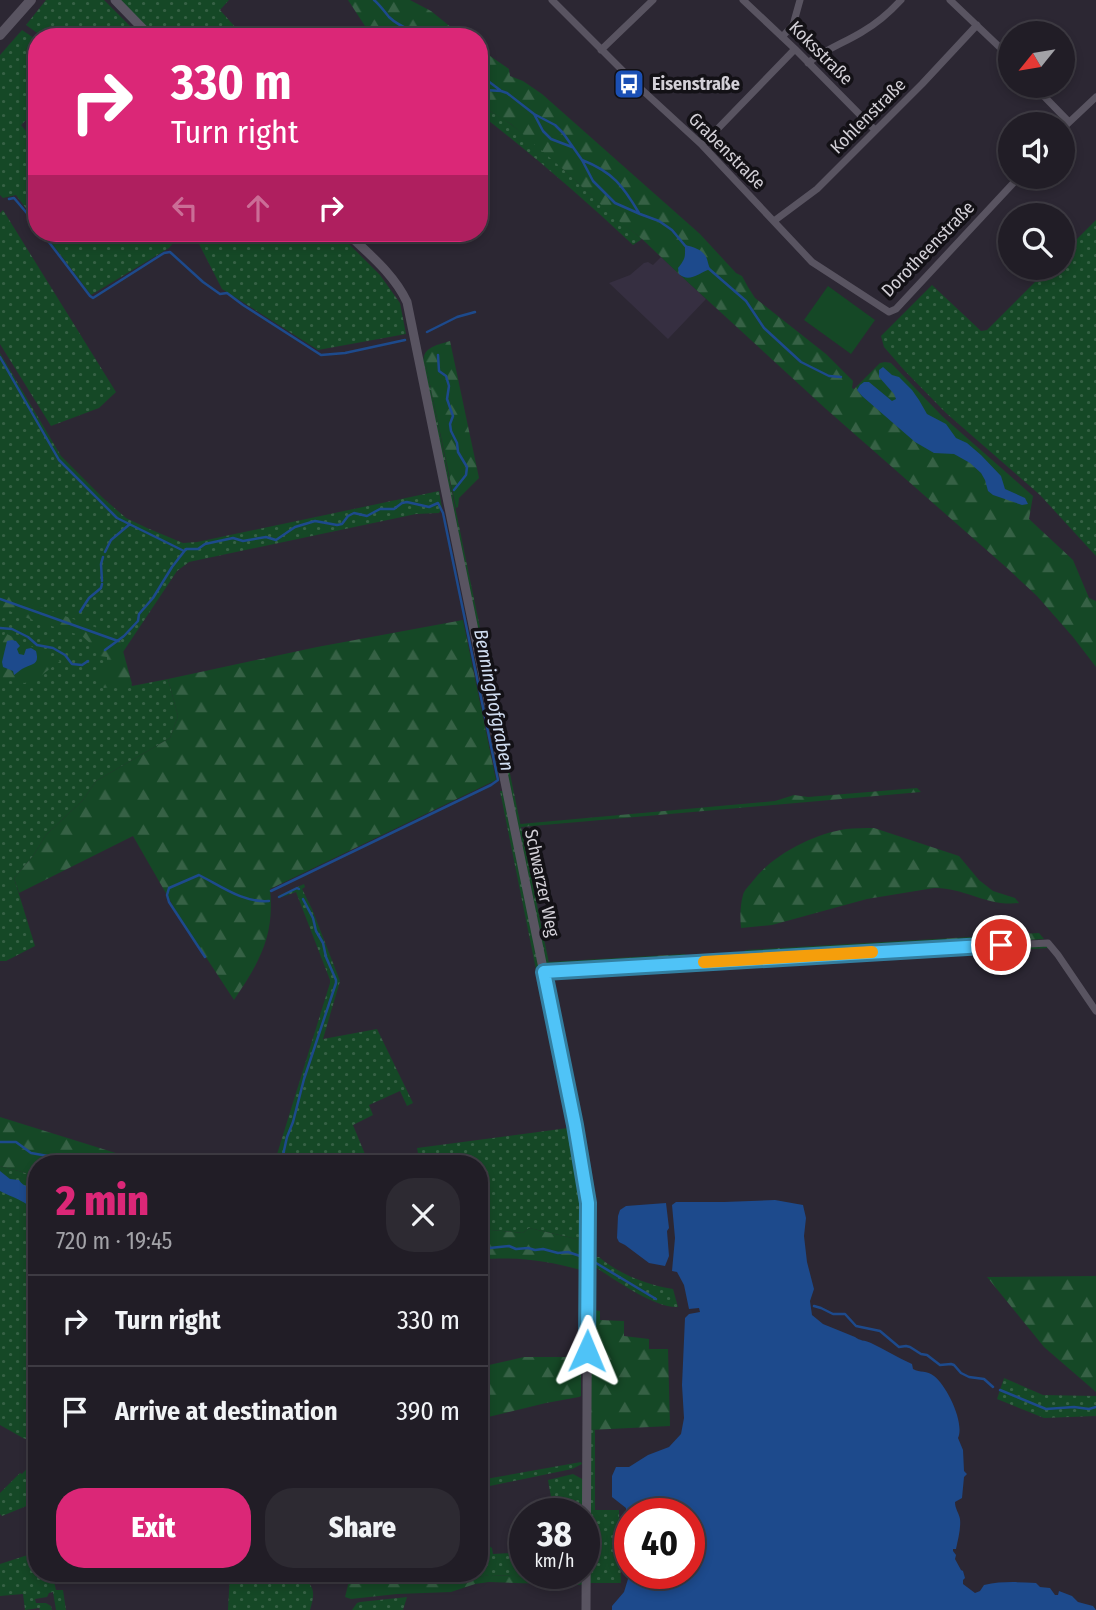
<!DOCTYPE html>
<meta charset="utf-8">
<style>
:root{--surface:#211d26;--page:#2d2a32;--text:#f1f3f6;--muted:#a2a2a7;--line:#3e3b43;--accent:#db2777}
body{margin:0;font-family:"Fira Sans Condensed",sans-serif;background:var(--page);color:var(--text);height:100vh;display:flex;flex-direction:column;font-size:26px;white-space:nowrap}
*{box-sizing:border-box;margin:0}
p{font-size:23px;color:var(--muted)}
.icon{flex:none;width:38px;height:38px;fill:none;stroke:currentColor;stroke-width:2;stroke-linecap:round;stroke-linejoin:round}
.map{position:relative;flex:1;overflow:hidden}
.panel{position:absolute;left:28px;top:1155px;width:460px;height:427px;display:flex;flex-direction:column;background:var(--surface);border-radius:28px;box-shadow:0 4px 10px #0003,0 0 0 2px var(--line)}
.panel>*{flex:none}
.banner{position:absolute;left:28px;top:28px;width:460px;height:214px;border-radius:28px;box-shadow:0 4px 10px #0003,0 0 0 2px var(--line);background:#db2777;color:#fff;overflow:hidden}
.needle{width:46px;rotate:240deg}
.tools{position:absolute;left:998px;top:21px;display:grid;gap:14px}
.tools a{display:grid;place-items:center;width:77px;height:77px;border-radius:50%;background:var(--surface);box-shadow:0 4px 10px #0003,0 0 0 2px var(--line);font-size:35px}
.speed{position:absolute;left:509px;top:1498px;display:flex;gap:14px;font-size:35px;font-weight:700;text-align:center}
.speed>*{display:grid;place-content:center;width:91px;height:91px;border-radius:50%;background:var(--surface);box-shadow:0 4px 10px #0003,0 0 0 2px var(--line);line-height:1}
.speed small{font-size:18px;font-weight:400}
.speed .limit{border:10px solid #d22;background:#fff;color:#111}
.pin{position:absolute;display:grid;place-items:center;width:60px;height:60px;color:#fff;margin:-30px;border:4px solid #fff;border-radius:50%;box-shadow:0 2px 7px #0007}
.me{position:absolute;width:77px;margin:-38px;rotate:1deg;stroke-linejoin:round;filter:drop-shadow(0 0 5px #0008)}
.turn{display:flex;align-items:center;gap:24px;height:147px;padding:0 28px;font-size:32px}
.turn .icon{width:91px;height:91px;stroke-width:2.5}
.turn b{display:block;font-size:49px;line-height:60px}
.lanes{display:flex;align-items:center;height:66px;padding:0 28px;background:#0003;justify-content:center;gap:35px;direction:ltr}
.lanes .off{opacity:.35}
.round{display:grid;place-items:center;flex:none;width:74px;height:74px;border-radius:28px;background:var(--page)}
.summary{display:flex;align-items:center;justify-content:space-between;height:119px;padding:0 28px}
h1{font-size:42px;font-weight:800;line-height:52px;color:var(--accent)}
.cta{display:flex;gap:14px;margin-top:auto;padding:14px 28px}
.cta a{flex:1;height:80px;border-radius:28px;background:var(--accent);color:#fff;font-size:28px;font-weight:800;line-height:80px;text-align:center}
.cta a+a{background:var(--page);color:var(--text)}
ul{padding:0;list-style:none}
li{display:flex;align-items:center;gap:21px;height:91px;padding:0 28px;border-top:2px solid var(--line)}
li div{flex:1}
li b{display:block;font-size:26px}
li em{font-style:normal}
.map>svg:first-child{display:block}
.built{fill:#362f41}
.grass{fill:url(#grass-dots)}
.forest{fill:url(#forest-firs)}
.park{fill:#154826}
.water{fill:#1d4a8c;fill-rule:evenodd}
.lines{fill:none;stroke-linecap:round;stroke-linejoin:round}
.stream{stroke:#1d4a8c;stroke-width:2.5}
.minor{stroke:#595461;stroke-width:7}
.tertiary{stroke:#595461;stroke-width:9}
.secondary{stroke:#595461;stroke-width:10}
.route-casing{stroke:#337fa1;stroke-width:18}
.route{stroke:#4fc3f7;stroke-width:12}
.slow{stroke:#f59e0b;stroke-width:12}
.labels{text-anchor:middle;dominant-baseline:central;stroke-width:7;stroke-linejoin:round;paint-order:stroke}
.street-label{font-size:18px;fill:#d3d0d7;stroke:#131116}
.poi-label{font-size:18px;font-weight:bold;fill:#d3d0d7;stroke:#131116;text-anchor:start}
.water-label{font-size:19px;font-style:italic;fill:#d0ddf1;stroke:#131116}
</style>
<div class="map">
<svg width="1096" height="1610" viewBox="0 0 1096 1610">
<defs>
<pattern id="grass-dots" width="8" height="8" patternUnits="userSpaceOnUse" patternTransform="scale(1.75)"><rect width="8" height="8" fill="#154826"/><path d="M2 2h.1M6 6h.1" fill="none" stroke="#366145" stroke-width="1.8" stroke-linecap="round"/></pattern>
<pattern id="forest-firs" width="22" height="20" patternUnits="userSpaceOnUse" patternTransform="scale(1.75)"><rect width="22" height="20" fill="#154826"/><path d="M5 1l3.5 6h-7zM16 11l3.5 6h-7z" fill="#366145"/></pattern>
</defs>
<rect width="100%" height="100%" fill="#2c2733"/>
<!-- built -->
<path class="built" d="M661 257 706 299 668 339 609 283 630 275 644 263 648 262 653 265Z"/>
<!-- grass -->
<path class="grass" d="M46 0H104L141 37H43L26 25Z
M120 0H229L220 10 244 37H157Z
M22 30 37 40V112L32 114 21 125 37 144V223L16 195 3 198 0 195V55Z
M480 105C490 112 502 117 512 125 558 160 596 204 642 239L633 245C584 199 533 155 480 114Z
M3 210 116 392 99 408 51 426 0 344V213Z
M1096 220V556L1040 495 946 413 904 370 884 347 881 336 932 285 981 331 987 330 1049 268H1062V254Z
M44 233H338L380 275 400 303 406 334 318 350 222 289 199 244 180 235 169 248 91 295Z
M0 353 61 456 103 498 126 518 147 528 183 543 197 542 439 491 442 508 439 513 416 514 189 562 177 571 123 652 119 636 118 642 132 686 168 679 178 716 170 738 96 781 83 800 46 835 33 856 14 878 35 946 6 961H0Z
M424 356 550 968 546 967 422 364Z
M500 791H503L570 1121 567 1123Z
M304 884 305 887 302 889 312 909 340 981 323 1039 377 1029 413 1103 407 1106 400 1091 369 1105 373 1115 353 1125 369 1164H274L330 983V980L296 892 279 898 278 896Z
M551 977 580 1112 593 1192 594 1257H599C619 1274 647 1285 673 1289L678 1307C656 1309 614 1279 595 1267L594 1303 591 1302V1204L549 980Z
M568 1128 581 1203V1240L529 1228 523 1233 480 1229V1164L399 1163 419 1159 417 1148Z
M0 1166 37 1176V1443L23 1438 0 1425Z
M1004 1378 1043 1395 1096 1396V1416L1044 1418 997 1399Z
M590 1430H595V1510H619L621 1583H590Z
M30 1447 37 1448V1516L29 1505 2 1516 0 1514V1493L20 1473 22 1474 33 1462Z
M581 1462 582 1464 572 1469 480 1488V1480Z
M573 1474 584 1480V1514H554L548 1480Z
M480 1510H481L489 1546 492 1548 493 1554 510 1553 525 1544V1573H584V1584L579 1585V1580L542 1579 540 1577 489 1575 450 1583 384 1584 381 1582 378 1576 383 1575V1573H480Z
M37 1552V1573H52L56 1590H63L66 1610H56L53 1592 49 1593 47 1597 35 1599 36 1603H46L51 1606 52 1610H40L39 1608 25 1610 23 1594 0 1596V1564Z
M230 1573H299C314 1587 316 1590 310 1610H228Z
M407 1597 403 1610H352L357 1603 360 1602Z"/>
<!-- forest -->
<path class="forest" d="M348 0H410L431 11 463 37H379L365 26Z
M480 49 509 69 510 76 523 81 542 94 700 234 736 273 742 276 748 287 755 298 826 354 853 381 852 388 854 389 880 363 885 362 891 363 942 416 1033 496 1029 519 1073 560 1089 598 1096 601V667L1073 637 1037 596 1007 568 826 409 679 274 642 239 615 218 564 170 511 124 480 105Z
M450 341 479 478 459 498 458 507 456 508 424 356C427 346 441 344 450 341Z
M0 592 119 636 132 684 104 688 96 681 101 672V664L107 662V657L100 656 91 644 82 636 24 617 0 607Z
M463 620 496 780 270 889C275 936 259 963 234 1000L179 916 133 836 19 893 14 878 33 856 46 835 83 800 96 781 170 738 178 716 168 679 317 647Z
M5 633 60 661 34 681 24 683 0 677V651Z
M917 788 921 792 521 827 520 824 775 801 794 795 808 797Z
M874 828 959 856 979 880 993 891 1015 898 1019 903C988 907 963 887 934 888L867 899 772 925 741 928C740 918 740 905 743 895 744 890 749 886 752 882 772 855 813 834 846 829 855 828 865 828 874 828Z
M1039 933 1044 939 746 957 745 950Z
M1044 945 1049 948 552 977 551 975 555 973Z
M685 954V960L550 968 548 962Z
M0 1117 151 1164H37V1176L0 1166Z
M529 1228 581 1240V1270C545 1260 517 1257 480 1259V1229L523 1233Z
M1096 1276V1392L1044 1347 987 1277Z
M594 1310 600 1311V1320L624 1321V1336L649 1339V1349H668L670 1426 590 1430 591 1311Z
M524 1357H581V1396L579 1397 546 1403 480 1419V1367Z
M351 1573H383V1575L378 1577 381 1582 384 1584 450 1583 489 1575 540 1577 542 1579 579 1580V1585L489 1582 475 1584 451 1592 397 1594 351 1599 345 1597Z"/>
<!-- park -->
<path class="park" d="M828 286 875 320 851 354 804 320Z"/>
<!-- water -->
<path class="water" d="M685 245C694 247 704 250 707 259 708 263 709 266 710 269 699 273 689 283 679 274L678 268C686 258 685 257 685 245Z
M883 367 892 375 899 377 912 390 919 400 927 414 946 424 956 438 967 443 981 455 1001 476 1005 489 1025 498 1028 504 1022 505 993 495 988 491 985 480 981 473 970 463 954 454 934 453 915 442 862 396 857 390 860 385 864 382H869L892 401 896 399 894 394 879 377V370Z
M12 640 16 641 20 646 17 649 19 654 24 655 26 649 31 648 36 651C40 666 32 663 22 669 19 671 17 673 14 675L13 671 3 667 2 662 7 641Z
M0 1171 10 1179 19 1180C24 1188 29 1186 37 1188V1216C31 1202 13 1198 0 1191Z
M775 1200 803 1205 806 1218 804 1236 807 1262 814 1289 810 1301 812 1315 823 1324 855 1337C860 1341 864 1340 871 1343 884 1349 898 1358 912 1364L913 1369C920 1373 927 1370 934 1376 947 1386 965 1423 958 1438L963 1450 964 1471 967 1474 964 1477 962 1498 955 1502C955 1509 959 1513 960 1519 961 1529 958 1539 956 1549H953V1551L956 1555 955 1559 961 1570 963 1571 965 1578 963 1580V1584L975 1593 980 1591 984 1585C1002 1581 1018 1582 1036 1583L1040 1587 1050 1588 1055 1595H1058L1059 1591 1072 1596 1078 1602 1093 1606 1096 1610H612V1606L624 1592 628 1579 626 1508 612 1497V1476L616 1467H629L648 1455 669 1447 681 1434 684 1418 682 1385 685 1318 689 1314 700 1312 699 1308 689 1309 684 1285 677 1272 672 1271 675 1238 672 1205 676 1202H724ZM630 1514H690V1573H630Z
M666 1203 669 1228 667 1231 669 1256 665 1266 649 1263 625 1245 619 1242 617 1238 618 1216 620 1210 626 1206Z"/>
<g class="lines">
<!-- stream -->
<path class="stream" d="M374 0C380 5 384 11 389 17 398 26 412 31 424 37
M480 75 500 90
M480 88 485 90 501 91 507 93 534 114 543 131 551 139 572 147
M534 114 555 125 563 133 582 160 593 181 615 203 640 214 659 221 672 230 687 248
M582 160C613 172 623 186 639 213
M9 199 14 198 37 225
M42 233 90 296 93 298 164 253 170 252 203 282 220 294 227 293 243 305 321 355 345 353 405 340
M708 268 746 301 764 328 801 362 829 376 841 377
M427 332 457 317 475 312
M438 355 439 371 446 376 449 386 447 399 453 416 450 424 451 431 457 443 458 452 467 467 466 475 454 490
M0 357 59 460 117 518 184 551
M105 552 111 540 130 524
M102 581 101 564 103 557
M0 599 118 641
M80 612 89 598 101 588 102 584
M0 628 12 629 28 637 37 645 53 648 65 655 72 664 82 665 88 661
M105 650 124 636 138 621 139 614 153 598 172 567 186 549H198L205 544 233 538 243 541 266 537 276 540 295 527 315 521 337 525 342 524 348 516 354 513 367 516 380 509H394L402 503 407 502 429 507 438 503 443 513 498 780 491 785 271 891
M279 897 297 888 299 889
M205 957 169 902 167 895 169 888 199 875C221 886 243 903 269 901
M0 1142H16L31 1153 59 1158 66 1164
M278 1164 283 1155 287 1137 293 1122 304 1079 336 983V980L326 957 323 943 316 931 313 918 303 899
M480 1249 509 1246 516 1249 528 1248 535 1250 543 1249 558 1253 568 1252 580 1256
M596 1263 656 1299
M814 1306 821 1308 833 1314H845L856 1326 880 1331 899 1347 906 1346 910 1347 921 1354 927 1355 940 1365 951 1364 954 1365 961 1373 969 1377 984 1379 993 1387
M1000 1390 1046 1409 1074 1407 1089 1409 1096 1407"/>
<!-- minor -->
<path class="minor" d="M552 0 640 88 702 145 812 262 889 312 896 309 1019 177
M743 0 795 49 875 130
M950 0 1010 57
M782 37 793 25 800 0
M601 50 653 0
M808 63C824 50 844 43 862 32 876 24 890 12 901 0
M1034 86 1069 122
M1062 129 1096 97
M702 145 795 49
M774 221 817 189 922 84 977 25
M544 972 1048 943 1058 955 1096 1011"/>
<!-- tertiary -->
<path class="tertiary" d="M115 0 151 37
M347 233C369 254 394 274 407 302L575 1125 588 1203 586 1610"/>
<!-- secondary -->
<path class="secondary" d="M0 35 31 0"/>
</g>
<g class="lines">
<!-- route casing -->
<g class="route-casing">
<path id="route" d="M587 1351 588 1203 575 1125 544 972 1001 945"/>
</g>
<!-- route -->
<use href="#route" class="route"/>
<!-- slow -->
<path class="slow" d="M704 962 872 952"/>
</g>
<!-- icons -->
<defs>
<g id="bus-square" transform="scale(1.575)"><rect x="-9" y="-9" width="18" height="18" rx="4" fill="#1a4fb4" stroke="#131116"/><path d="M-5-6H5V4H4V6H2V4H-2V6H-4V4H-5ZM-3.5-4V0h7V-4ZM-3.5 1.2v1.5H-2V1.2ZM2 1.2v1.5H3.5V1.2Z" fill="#fff"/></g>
</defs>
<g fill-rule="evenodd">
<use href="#bus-square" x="629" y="84"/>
</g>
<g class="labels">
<!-- street labels -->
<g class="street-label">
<text transform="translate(821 53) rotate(45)">Koksstraße</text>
<text transform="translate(868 116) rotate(-45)">Kohlenstraße</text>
<text transform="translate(727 151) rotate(45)">Grabenstraße</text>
<text transform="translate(928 249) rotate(-46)">Dorotheenstraße</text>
<text transform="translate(542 883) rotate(78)">Schwarzer Weg</text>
</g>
<!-- poi labels -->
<g class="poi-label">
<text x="652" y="84">Eisenstraße</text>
</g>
<!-- water labels -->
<g class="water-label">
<text transform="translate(494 700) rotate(79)">Benninghofgraben</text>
</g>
</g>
</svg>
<div class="tools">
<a><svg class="needle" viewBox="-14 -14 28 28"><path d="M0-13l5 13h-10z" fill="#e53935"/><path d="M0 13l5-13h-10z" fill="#a2a2a7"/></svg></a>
<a><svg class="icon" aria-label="sound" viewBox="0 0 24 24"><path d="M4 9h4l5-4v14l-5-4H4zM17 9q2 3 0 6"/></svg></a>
<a><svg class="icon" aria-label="search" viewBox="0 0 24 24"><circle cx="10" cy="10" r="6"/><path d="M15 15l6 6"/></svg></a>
</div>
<div class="speed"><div>38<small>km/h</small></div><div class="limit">40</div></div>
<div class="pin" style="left:1001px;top:945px;background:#d93025"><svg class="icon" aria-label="arrive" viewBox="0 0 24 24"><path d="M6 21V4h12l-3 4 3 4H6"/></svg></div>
<svg class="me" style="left:587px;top:1351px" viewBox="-20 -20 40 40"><path d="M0-17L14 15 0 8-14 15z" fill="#4fc3f7" stroke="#fff" stroke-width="4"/></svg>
<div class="banner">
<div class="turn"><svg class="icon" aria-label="right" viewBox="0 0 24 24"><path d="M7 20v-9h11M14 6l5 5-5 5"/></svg><div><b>330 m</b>Turn right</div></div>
<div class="lanes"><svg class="icon off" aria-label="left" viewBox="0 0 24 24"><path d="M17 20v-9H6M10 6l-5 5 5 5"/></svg><svg class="icon off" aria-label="ahead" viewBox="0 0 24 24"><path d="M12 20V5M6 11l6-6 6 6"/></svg><svg class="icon" aria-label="right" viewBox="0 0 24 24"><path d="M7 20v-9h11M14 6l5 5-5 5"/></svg></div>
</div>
<section class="panel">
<div class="summary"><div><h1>2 min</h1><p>720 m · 19:45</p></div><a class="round"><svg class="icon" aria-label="close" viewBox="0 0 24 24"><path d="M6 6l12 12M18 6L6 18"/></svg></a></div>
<ul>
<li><svg class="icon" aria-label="right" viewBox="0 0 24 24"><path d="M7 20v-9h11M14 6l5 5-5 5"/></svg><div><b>Turn right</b></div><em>330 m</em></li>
<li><svg class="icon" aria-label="arrive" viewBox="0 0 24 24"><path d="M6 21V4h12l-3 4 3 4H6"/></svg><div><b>Arrive at destination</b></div><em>390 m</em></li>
</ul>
<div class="cta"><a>Exit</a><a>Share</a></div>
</section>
</div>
